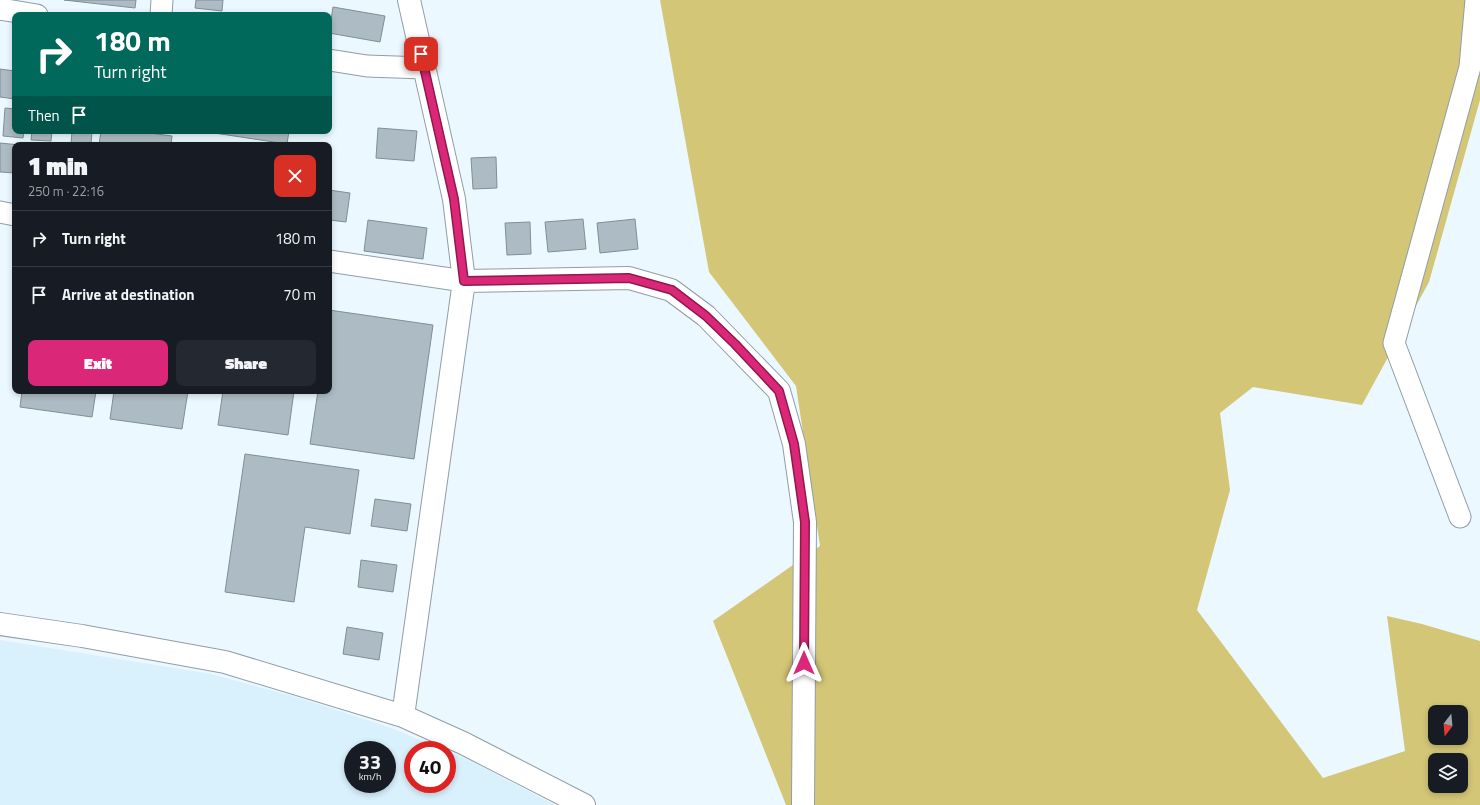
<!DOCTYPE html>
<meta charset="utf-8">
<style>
:root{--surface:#171b24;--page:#242831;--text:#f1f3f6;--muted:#9ea1a6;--line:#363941;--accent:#db2777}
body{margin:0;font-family:"Titillium Web",sans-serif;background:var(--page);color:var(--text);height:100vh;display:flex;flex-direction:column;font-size:15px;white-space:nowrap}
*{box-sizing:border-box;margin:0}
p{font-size:13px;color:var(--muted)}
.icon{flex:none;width:22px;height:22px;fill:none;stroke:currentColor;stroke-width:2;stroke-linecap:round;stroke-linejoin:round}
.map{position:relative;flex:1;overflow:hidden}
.drawer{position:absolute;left:12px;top:142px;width:320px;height:252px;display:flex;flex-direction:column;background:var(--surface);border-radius:8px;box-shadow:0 2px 6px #0003}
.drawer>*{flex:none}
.top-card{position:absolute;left:12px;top:12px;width:320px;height:122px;border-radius:8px;box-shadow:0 2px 6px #0003;background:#00695c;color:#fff;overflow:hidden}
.needle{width:26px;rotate:196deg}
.controls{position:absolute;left:1428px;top:705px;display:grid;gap:8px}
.controls a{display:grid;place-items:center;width:40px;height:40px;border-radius:8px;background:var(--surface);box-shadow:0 2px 6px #0003;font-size:20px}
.speed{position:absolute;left:344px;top:741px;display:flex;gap:8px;font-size:20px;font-weight:700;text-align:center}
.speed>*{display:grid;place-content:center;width:52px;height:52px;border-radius:50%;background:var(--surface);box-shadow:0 2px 6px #0003;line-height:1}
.speed small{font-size:10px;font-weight:400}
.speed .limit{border:6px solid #d22;background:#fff;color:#111}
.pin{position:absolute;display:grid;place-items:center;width:34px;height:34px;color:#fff;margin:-17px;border-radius:8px;box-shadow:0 2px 6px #0006}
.me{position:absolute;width:44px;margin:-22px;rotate:0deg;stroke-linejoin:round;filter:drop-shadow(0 0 3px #0008)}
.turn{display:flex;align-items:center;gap:14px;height:84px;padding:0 16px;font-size:18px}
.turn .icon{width:52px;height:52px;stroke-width:2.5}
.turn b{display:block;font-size:28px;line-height:34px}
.then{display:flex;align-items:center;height:38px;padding:0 16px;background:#0003;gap:8px;font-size:15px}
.round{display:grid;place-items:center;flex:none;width:42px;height:42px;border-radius:8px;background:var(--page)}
.head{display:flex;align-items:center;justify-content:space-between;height:68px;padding:0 16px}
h1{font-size:24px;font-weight:800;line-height:30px}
.cta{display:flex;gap:8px;margin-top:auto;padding:8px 16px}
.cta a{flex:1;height:46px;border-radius:8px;background:var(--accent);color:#fff;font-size:16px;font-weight:800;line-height:46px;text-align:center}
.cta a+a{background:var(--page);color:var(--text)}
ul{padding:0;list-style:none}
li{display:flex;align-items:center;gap:12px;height:56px;padding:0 16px;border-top:1px solid var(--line)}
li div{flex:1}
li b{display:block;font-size:15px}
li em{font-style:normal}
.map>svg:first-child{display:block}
.built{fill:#d9f0fd;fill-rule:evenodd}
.green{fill:#d4c677;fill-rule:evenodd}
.building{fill:#adbcc4;stroke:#808e96}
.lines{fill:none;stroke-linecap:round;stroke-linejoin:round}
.minor-casing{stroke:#909ea6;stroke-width:23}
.tertiary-casing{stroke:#909ea6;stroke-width:24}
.minor{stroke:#fff;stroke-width:21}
.tertiary{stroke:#fff;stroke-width:22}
.route-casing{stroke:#8e194d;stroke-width:10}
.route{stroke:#db2777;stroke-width:7}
</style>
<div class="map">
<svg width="1480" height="805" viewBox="0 0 1480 805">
<rect width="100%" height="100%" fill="#ebf8ff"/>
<!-- built -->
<path class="built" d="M0 640 211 674 296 697 386 726 444 750H413V784H447V751L469 760 555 805H0ZM353 750H387V784H353Z"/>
<!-- green -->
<path class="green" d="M660 0H1480V100L1429 282 1362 405 1253 387 1220 413 1230 490 1197 610 1323 778 1405 751 1387 616 1422 624 1480 641V805H786L713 621 820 546 796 386 709 272ZM1435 712H1461V738H1435ZM1435 760H1461V786H1435Z"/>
<!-- building -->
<path class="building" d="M64 0H136L135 8Z
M196 0H223L222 11 195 8Z
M333 7 385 16 380 42 329 33Z
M0 69 15 71V99L0 97Z
M5 108 15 109V131H24L23 138 3 136Z
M378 128 417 131 414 161 376 158Z
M32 131H52L51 141 31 140Z
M72 131H92L91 145H71Z
M101 131H134L172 136 171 145H99Z
M201 131H289L287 144Z
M0 143 20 145H15V173L0 172Z
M496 157 497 188 473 189 471 158Z
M329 190 350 193 346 222 329 220Z
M583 219 586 249 548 252 545 222Z
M635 219 638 249 600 253 597 223Z
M368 220 427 228 423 259 364 251Z
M530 222 531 254 507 255 505 223Z
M329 310 433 325 414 459 310 444 318 391H329Z
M22 391H96L92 417 20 407Z
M114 391H188L182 429 110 419Z
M223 391H294L288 435 218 425Z
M245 454 359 470 350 534 305 527 294 602 225 592Z
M375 499 411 504 407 531 371 526Z
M361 560 397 565 393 592 358 587Z
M347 627 383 633 379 660 343 654Z"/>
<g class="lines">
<!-- minor casing -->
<g class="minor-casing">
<path id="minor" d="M0 9 37 15
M161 15 162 0
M329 60 367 66 424 68
M0 212 15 215
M329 261 464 281
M1460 517 1394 343 1470 67 1476 0"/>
</g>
<!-- tertiary casing -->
<g class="tertiary-casing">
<path id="tertiary" d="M464 281 629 278 671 290 706 316 779 391 794 444 805 522 803 805
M0 624 82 636 225 662 403 716 463 743 584 805
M403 716 464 281 454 199 409 0"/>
</g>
<!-- minor -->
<use href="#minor" class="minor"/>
<!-- tertiary -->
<use href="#tertiary" class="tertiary"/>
</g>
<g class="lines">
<!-- route casing -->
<g class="route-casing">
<path id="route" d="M421 54 454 199 464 281 629 278 672 290 706 316 735 344 779 391 794 444 805 522 804 663"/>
</g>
<!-- route -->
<use href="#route" class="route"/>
</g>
</svg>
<div class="controls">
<a><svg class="needle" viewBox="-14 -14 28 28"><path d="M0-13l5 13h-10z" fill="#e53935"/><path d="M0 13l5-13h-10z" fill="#9ea1a6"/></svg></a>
<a><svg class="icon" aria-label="layers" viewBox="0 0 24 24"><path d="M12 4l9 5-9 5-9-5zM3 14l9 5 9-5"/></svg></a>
</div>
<div class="speed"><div>33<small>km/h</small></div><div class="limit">40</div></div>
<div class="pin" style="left:421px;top:54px;background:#d93025"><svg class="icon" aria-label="arrive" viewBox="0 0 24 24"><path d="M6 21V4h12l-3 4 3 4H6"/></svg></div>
<svg class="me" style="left:804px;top:663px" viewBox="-20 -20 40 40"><path d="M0-17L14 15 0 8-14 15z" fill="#db2777" stroke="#fff" stroke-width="4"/></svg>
<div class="top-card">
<div class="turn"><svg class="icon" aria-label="right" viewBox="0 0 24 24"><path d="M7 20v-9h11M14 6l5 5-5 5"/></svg><div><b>180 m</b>Turn right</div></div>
<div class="then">Then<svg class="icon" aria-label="arrive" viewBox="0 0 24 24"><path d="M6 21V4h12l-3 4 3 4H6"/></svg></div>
</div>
<section class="drawer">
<div class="head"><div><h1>1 min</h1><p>250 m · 22:16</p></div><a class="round" style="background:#d93025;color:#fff"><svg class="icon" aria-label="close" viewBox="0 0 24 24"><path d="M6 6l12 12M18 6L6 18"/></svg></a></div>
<ul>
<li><svg class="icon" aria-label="right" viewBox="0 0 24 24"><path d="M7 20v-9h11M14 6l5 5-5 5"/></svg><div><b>Turn right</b></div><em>180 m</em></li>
<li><svg class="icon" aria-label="arrive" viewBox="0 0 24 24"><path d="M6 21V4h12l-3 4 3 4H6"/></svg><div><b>Arrive at destination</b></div><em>70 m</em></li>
</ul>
<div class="cta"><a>Exit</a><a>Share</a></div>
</section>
</div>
